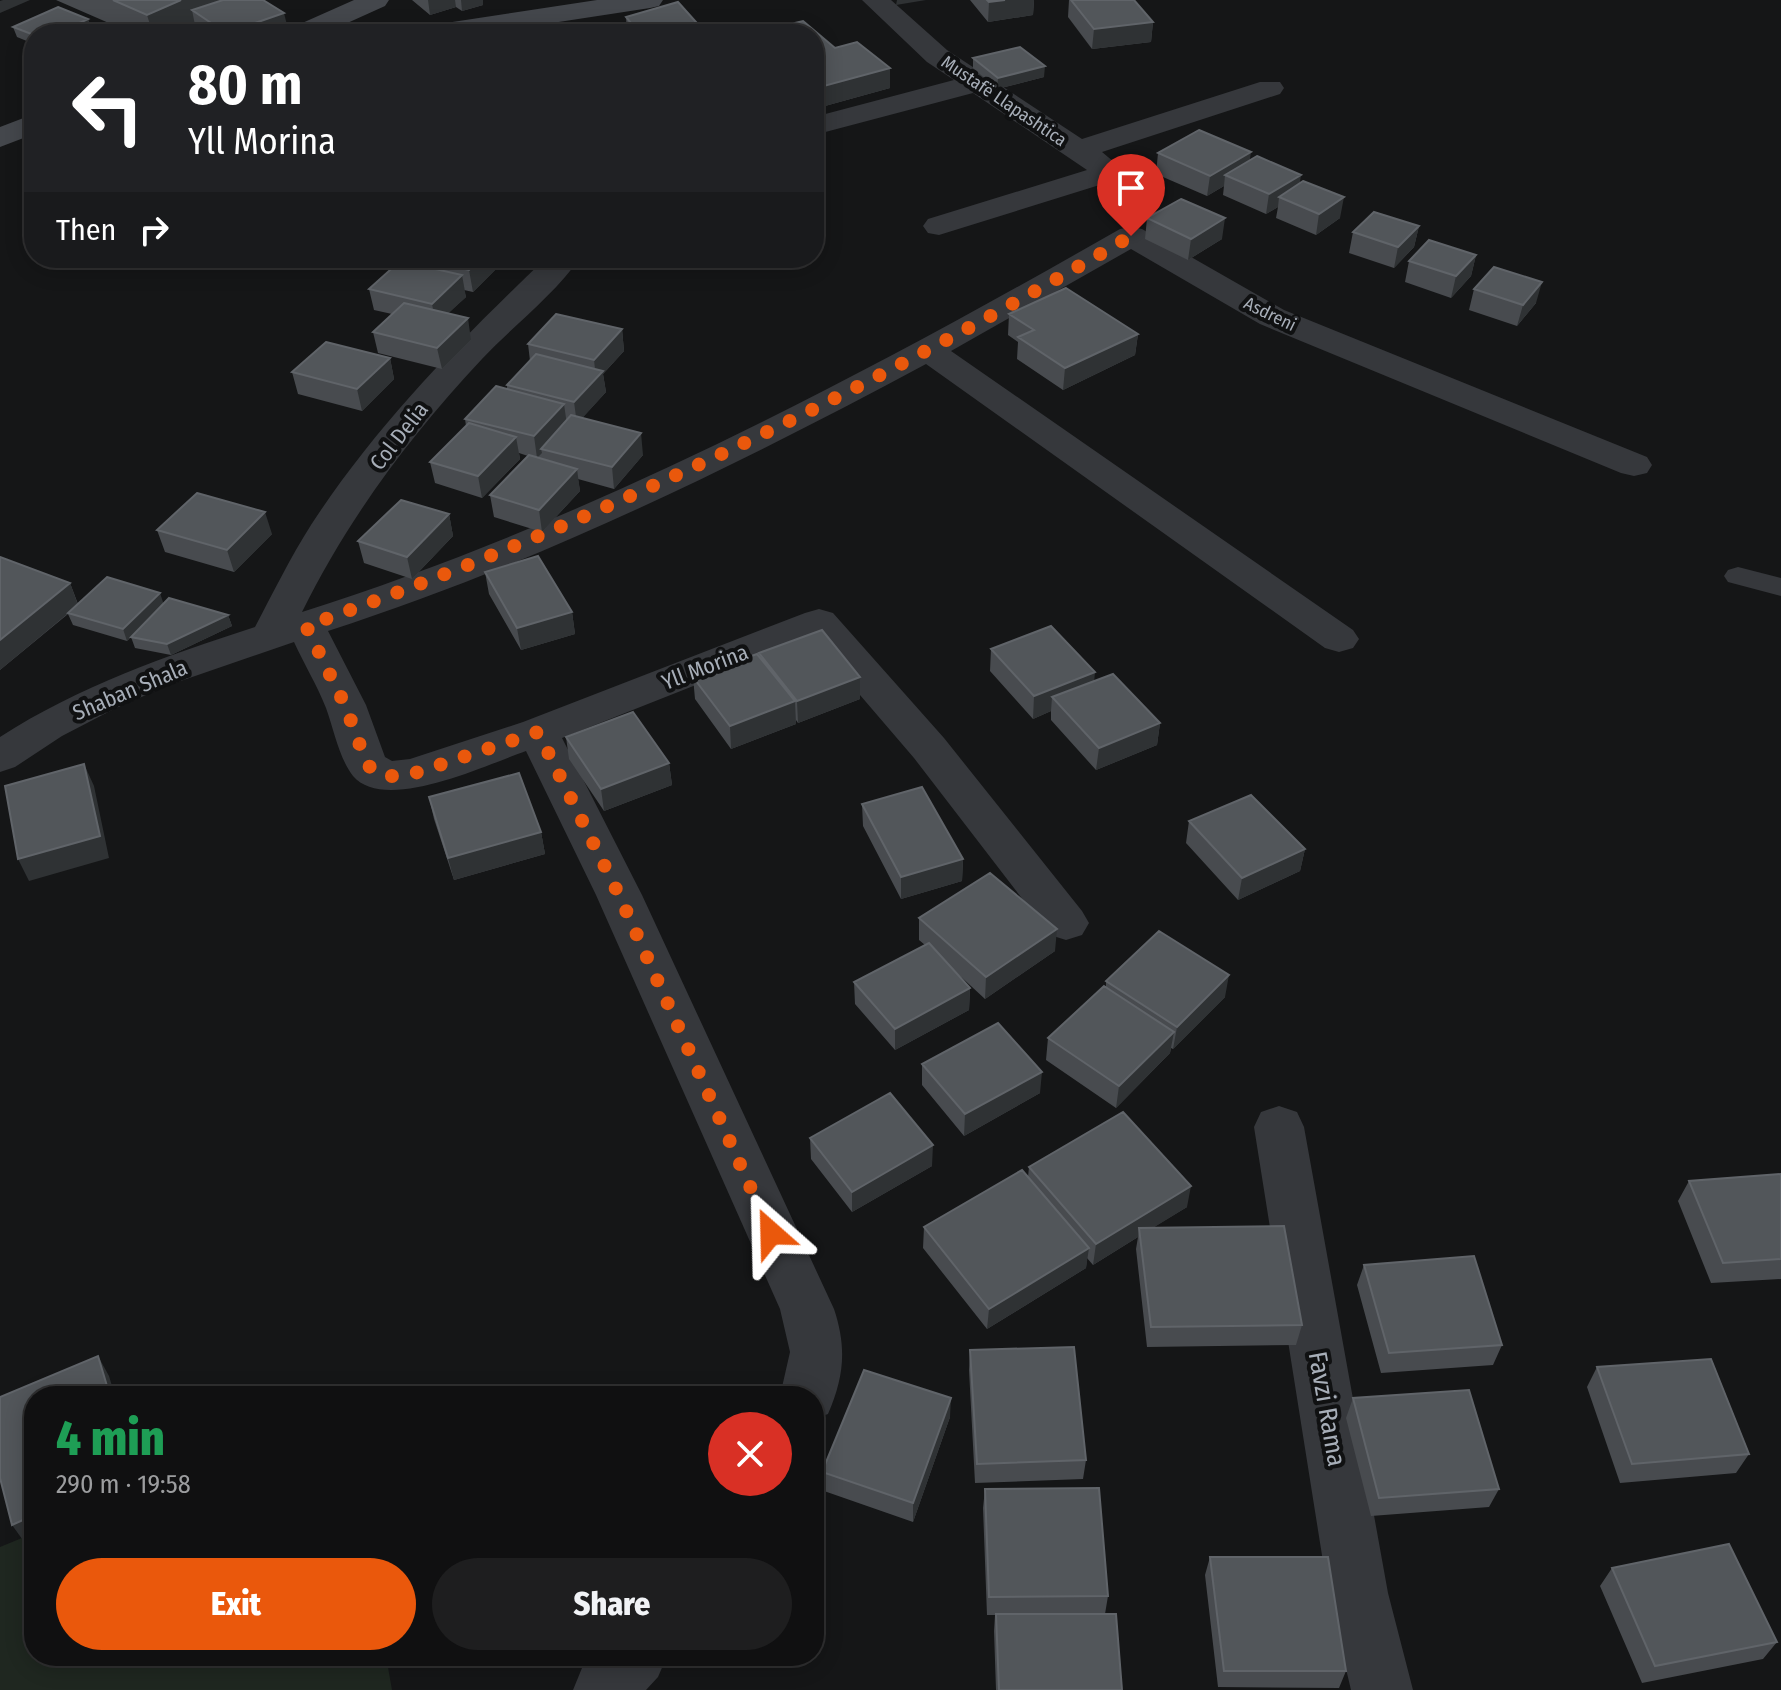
<!DOCTYPE html>
<meta charset="utf-8">
<style>
:root{--surface:#101011;--page:#1e1e1f;--text:#f1f3f6;--muted:#9c9d9f;--line:#303031;--accent:#ea580c}
body{margin:0;font-family:"Fira Sans Condensed",sans-serif;background:var(--page);color:var(--text);height:100vh;display:flex;flex-direction:column;font-size:30px;white-space:nowrap}
*{box-sizing:border-box;margin:0}
p{font-size:26px;color:var(--muted)}
.icon{flex:none;width:44px;height:44px;fill:none;stroke:currentColor;stroke-width:2;stroke-linecap:round;stroke-linejoin:round}
.map{position:relative;flex:1;overflow:hidden}
.details{position:absolute;left:24px;top:1386px;width:800px;height:280px;display:flex;flex-direction:column;background:var(--surface);border-radius:32px;box-shadow:0 4px 20px #0003,0 0 0 2px var(--line)}
.details>*{flex:none}
.guide{position:absolute;left:24px;top:24px;width:800px;height:244px;border-radius:32px;box-shadow:0 4px 20px #0003,0 0 0 2px var(--line);background:#202124;color:#fff;overflow:hidden}
.pin{position:absolute;display:grid;place-items:center;width:68px;height:68px;color:#fff;margin:-82px -34px;border-radius:50% 50% 50% 0;rotate:-45deg;box-shadow:0 0 8px #0007}
.pin .icon{rotate:45deg}
.me{position:absolute;width:88px;margin:-44px;rotate:335deg;stroke-linejoin:round;filter:drop-shadow(0 0 6px #0008)}
.turn{display:flex;align-items:center;gap:28px;height:168px;padding:0 32px;font-size:36px}
.turn .icon{width:104px;height:104px;stroke-width:2.5}
.turn b{display:block;font-size:56px;line-height:68px}
.then{display:flex;align-items:center;height:76px;padding:0 32px;background:#0003;gap:16px;font-size:30px}
.round{display:grid;place-items:center;flex:none;width:84px;height:84px;border-radius:42px;background:var(--page)}
.headline{display:flex;align-items:center;justify-content:space-between;height:136px;padding:0 32px}
h1{font-size:48px;font-weight:800;line-height:60px;color:#1e9e55}
.action{display:flex;gap:16px;margin-top:auto;padding:16px 32px}
.action a{flex:1;height:92px;border-radius:48px;background:var(--accent);color:#fff;font-size:32px;font-weight:800;line-height:92px;text-align:center}
.action a+a{background:var(--page);color:var(--text)}
.map>svg:first-child{display:block}
.green{fill:#1f2720}
.lines{fill:none;stroke-linecap:round;stroke-linejoin:round}
.lane{fill:#36383c;fill-rule:evenodd}
.street{fill:#36383c;fill-rule:evenodd}
.secondary{fill:#44474c;fill-rule:evenodd}
.wall{fill:#484b4f}
.shaded-wall{fill:#2f3234}
.building{fill:#52565a;stroke:#606469;stroke-width:2}
.route{stroke:#ea580c;stroke-width:14;stroke-dasharray:0 25.2}
.labels{text-anchor:middle;dominant-baseline:central;stroke-width:8;stroke-linejoin:round;paint-order:stroke}
.far-street-label{font-size:18px;fill:#a7aeb8;stroke:#101112}
.street-label{font-size:22px;fill:#a7aeb8;stroke:#101112}
.near-street-label{font-size:26px;fill:#a7aeb8;stroke:#101112}
</style>
<div class="map">
<svg width="1781" height="1690" viewBox="0 0 1781 1690">
<rect width="100%" height="100%" fill="#151617"/>
<!-- green -->
<path class="green" d="M34 1533V1656H386L392 1690H0V1547Z"/>
<g class="lines">
<!-- lane -->
<path class="lane" d="M1738 567 1781 578V596L1728 582 1724 576 1728 570Z"/>
<!-- street -->
<path class="street" d="M862 0H891L947 50 1082 139 1260 82H1280L1284 88 1280 94 1102 152 1126 172 1122 178 939 235 928 233 923 226 928 219 1087 170 973 93 814 135V117L954 80 927 62Z
M1131 227 1142 229 1284 310 1647 457 1652 465 1647 473 1634 476 1621 473 1260 324 1131 249 951 351 1353 630 1359 639 1353 648 1339 652 1325 648 926 364C734 467 536 564 328 631L366 705 385 757 392 761 410 759 523 722 805 613 819 609 833 613 944 738 1082 911 1089 923 1082 935 1066 940 1050 935 914 758 812 639 562 738 642 895 834 1309C847 1348 844 1377 828 1414L814 1419V1396H780L790 1352 780 1309 596 895 526 751C488 764 385 814 353 776 339 758 334 730 326 708 317 685 304 664 294 642L169 685 114 709 62 736 15 767 0 772V737C79 686 166 656 255 627 273 593 290 558 311 525 376 425 460 340 546 258H580C555 294 512 327 482 359 410 436 349 517 302 612 589 521 859 378 1120 229Z
M1279 1106 1297 1112 1304 1127 1388 1593 1413 1690H1351L1328 1593 1254 1127 1261 1112Z
M594 1656H667L658 1677 646 1690H573L582 1668Z"/>
<!-- secondary -->
<path class="secondary" d="M354 0H389L385 6 323 34H287L291 28Z
M597 0H663L659 6 650 8 480 34H412L416 28 426 26Z
M34 114V134L0 147V127Z"/>
</g>
<!-- wall -->
<path class="wall" d="M56 0H263L289 33 286 34H203L197 30 195 25 175 34H134Z
M412 0H483V5L462 11 456 7 430 15Z
M970 0H1034L1033 15 988 22Z
M1069 0H1134L1153 22 1151 42 1092 49 1068 17Z
M626 17 691 34H627Z
M88 19 91 29 81 34H34V44L17 37 13 27Z
M803 21 835 48 857 42 890 68V88L825 106 814 96V34H770L783 31 782 26Z
M973 58 1044 77 997 89 973 68Z
M34 135V160L26 139Z
M1158 153 1249 160 1300 184 1340 218 1316 235 1276 218 1278 207 1266 214 1223 195 1224 186 1207 196 1156 174Z
M1147 218 1222 239 1188 260 1145 239Z
M1419 226 1414 247 1394 268 1349 253 1353 232Z
M1476 255 1471 276 1451 298 1405 282 1409 261Z
M408 258H500L501 264 473 292 464 290 466 297 448 313 471 340 442 369 378 353 373 332 392 314 374 310 369 289 409 263Z
M1474 289 1536 303 1517 326 1469 310Z
M1009 314 1138 334 1135 355 1063 390 1017 359 1018 342 1008 335Z
M622 329 624 351 603 374 606 392 582 418 643 455 614 489 578 479 580 491 542 532 494 517 490 495 528 456 519 453 520 459 482 498 435 483 430 462 466 426 465 419 507 389V385L530 361 528 344Z
M390 358 394 379 362 411 298 394 292 372Z
M449 514 453 536 412 579 364 563 358 541Z
M157 530 272 534 234 572 165 552Z
M0 557 70 583 78 604 164 603 228 615 232 626 171 655 135 648 131 637 127 641 73 625 68 614 0 670Z
M485 572 572 612 575 634 521 650 489 594Z
M991 649 1094 681 1160 723 1157 745 1096 770 1051 720V711L1033 719 990 671Z
M759 653 860 699 798 723 796 720V724L731 749 695 699 693 677 760 658Z
M566 737 669 763 672 785 604 811 569 759Z
M429 797 541 832 545 854 454 880 434 819Z
M862 804 963 859 962 881 901 899 863 826Z
M1189 821 1305 849 1300 871 1238 900 1186 843Z
M919 918 1055 951 985 999 958 974 970 988 969 1010 895 1050 855 1004 854 982 925 945 919 940Z
M1106 981 1225 997 1173 1049 1171 1048 1170 1053 1116 1108 1046 1060 1048 1038 1106 987Z
M922 1064 1040 1093 964 1136 922 1085Z
M810 1138 932 1166 852 1212 811 1159Z
M1029 1167 1187 1207 1152 1228 1302 1325 1296 1345 1147 1347 1136 1249 1138 1237 1093 1265 1087 1258 1086 1268 987 1329 923 1248 924 1227 1028 1177Z
M1781 1174V1279L1711 1283 1678 1201 1689 1181Z
M1364 1265 1502 1345 1493 1365 1381 1373 1357 1285Z
M970 1350 1086 1460 1083 1479 975 1483 969 1370Z
M1597 1367 1749 1454 1736 1473 1620 1483 1587 1387Z
M1353 1398 1499 1489 1489 1507 1371 1516 1346 1418Z
M950 1417 913 1522 824 1491 822 1472Z
M985 1489 1108 1596 1105 1614 1122 1690H996L994 1631 995 1615H987L983 1508Z
M1210 1557 1346 1671 1339 1688 1218 1687 1205 1575Z
M1612 1568 1777 1642 1763 1659 1642 1683 1600 1586Z"/>
<!-- shaded-wall -->
<path class="shaded-wall" d="M3 0H30L0 13V1Z
M181 0H234L192 10 195 25 175 34H153L147 15Z
M428 0H455L456 7 430 15Z
M461 0H483V5L462 11Z
M897 0H926L896 5Z
M1005 0H1034L1033 15 988 22 989 2Z
M284 13 289 33 286 34H226Z
M88 19 91 29 81 34H56Z
M1153 22 1151 42 1092 49 1094 29Z
M1045 66 1044 77 997 89 998 78Z
M890 68V88L825 106 824 86Z
M1251 152 1248 172 1225 175 1224 186 1207 196 1210 176Z
M1301 175 1298 195 1279 197 1278 207 1266 214 1269 194Z
M1344 197 1340 218 1316 235 1319 214Z
M1225 218 1222 239 1188 260 1191 239Z
M1419 226 1414 247 1394 268 1398 247Z
M1476 255 1471 276 1451 298 1456 276Z
M482 258H500L501 264 473 292 469 270Z
M462 275 466 297 436 325 432 304Z
M1542 282 1536 303 1517 326 1523 305Z
M468 318 471 340 442 369 437 348Z
M622 329 624 351 603 374 606 392 577 424 574 402 596 378 594 360Z
M1138 334 1135 355 1063 390 1065 368Z
M390 358 394 379 362 411 357 389Z
M564 404 567 425 541 449 542 453 537 458 534 436Z
M641 433 643 455 614 489 612 467Z
M516 437 520 459 482 498 478 476Z
M577 469 580 491 542 532 539 510Z
M265 512 272 534 234 572 227 550Z
M449 514 453 536 412 579 407 557Z
M70 583 78 605 0 670V640Z
M160 593 164 605 127 641 123 629Z
M572 612 575 634 521 650 517 628Z
M228 615 232 626 171 655 167 644Z
M1095 672 1093 694 1052 697 1051 711 1033 719 1034 696Z
M860 677V699L798 723 797 701Z
M795 701 796 724 731 749 730 726Z
M1160 723 1157 745 1096 770 1099 748Z
M669 763 672 785 604 811 601 789Z
M84 764 94 786 109 858 29 881 18 859Z
M541 832 545 854 454 880 448 858Z
M1305 849 1300 871 1238 900 1242 878Z
M963 859 962 881 901 899V877Z
M1057 929 1055 951 985 999 986 977Z
M1229 975 1225 997 1173 1049 1177 1027Z
M970 988 969 1010 895 1050V1029Z
M1174 1032 1170 1053 1116 1108 1119 1086Z
M1042 1072 1040 1093 964 1136 965 1114Z
M933 1145 932 1166 852 1212V1192Z
M1191 1186 1187 1207 1140 1236 1139 1228 1138 1237 1093 1265 1096 1244Z
M1089 1248 1086 1268 987 1329 989 1309Z
M98 1356 109 1376 115 1396H110Z
M951 1398 950 1417 913 1522V1503Z
M34 1515V1539L25 1543 12 1525Z"/>
<!-- building -->
<path class="building" d="M113 0H181L147 15Z
M223 0H263L284 13 226 33 192 10Z
M987 0H1005L989 2Z
M1071 0H1134L1153 22 1094 29Z
M678 2 704 31 691 34H640L626 17Z
M58 7 88 19 56 34H34V35L13 27Z
M803 21 835 48 857 42 890 68 824 86 814 77V34H770L787 30 782 26Z
M616 30 619 34H597Z
M1020 47 1045 66 998 78 973 58Z
M1199 130 1251 152 1210 176 1158 153Z
M34 135V143L26 139Z
M1257 156 1301 175 1269 194 1225 175Z
M1303 181 1344 197 1319 214 1279 197Z
M1181 199 1225 218 1191 239 1147 218Z
M1374 212 1419 226 1398 247 1353 232Z
M1429 240 1476 255 1456 276 1409 261Z
M417 258H482L469 270Z
M400 261 462 275 432 304 369 289Z
M1494 267 1542 282 1523 305 1474 289Z
M1066 288 1138 334 1065 368 1018 337 1034 330 1009 314Z
M404 303 468 318 437 348 373 332Z
M556 314 622 329 594 360 528 344Z
M326 342 390 358 357 389 292 372Z
M536 354 603 371 574 402 507 385Z
M496 386 564 404 534 436 465 419Z
M571 415 641 433 612 467 541 449Z
M469 423 516 437 478 476 430 462Z
M529 455 577 469 539 510 490 495Z
M197 493 265 512 227 550 157 530Z
M401 500 449 514 407 557 358 541Z
M538 556 572 612 517 628 485 572Z
M0 557 70 583 0 640Z
M107 577 160 593 123 629 68 613Z
M169 598 228 615 167 644 131 637Z
M1051 626 1095 672 1034 696 991 649Z
M822 630 860 677 797 701 759 653Z
M757 654 795 701 730 726 693 677Z
M1113 674 1160 723 1099 748 1052 697Z
M633 712 669 763 601 789 566 737Z
M84 764 100 836 18 859 5 786Z
M519 773 541 832 448 858 429 797Z
M922 787 963 859 901 877 862 804Z
M1251 795 1305 849 1242 878 1189 821Z
M990 873 1057 929 986 977 919 918Z
M1159 931 1229 975 1177 1027 1106 981Z
M929 943 970 988 895 1029 854 982Z
M1104 986 1174 1032 1119 1086 1048 1038Z
M998 1023 1042 1072 965 1114 922 1064Z
M890 1093 933 1145 852 1192 810 1138Z
M1123 1112 1191 1186 1096 1244 1029 1167Z
M1022 1170 1089 1248 989 1309 924 1227Z
M1781 1174V1259L1723 1263 1689 1181Z
M1284 1226 1302 1325 1151 1327 1139 1228Z
M1474 1256 1502 1345 1389 1353 1364 1265Z
M1074 1347 1086 1460 977 1464 970 1350Z
M98 1356 110 1396H34V1515L12 1525 0 1478V1397Z
M1711 1359 1749 1454 1632 1464 1597 1367Z
M864 1370 951 1398 913 1503 822 1472Z
M1469 1390 1499 1489 1379 1498 1353 1398Z
M1099 1488 1108 1596 989 1597 985 1489Z
M1729 1544 1777 1642 1655 1666 1612 1568Z
M1210 1557H1328L1346 1671H1224Z
M996 1614H1116L1122 1690H999Z"/>
<g class="lines">
<!-- route -->
<path class="route" d="M771 1233 619 895 538 732 412 774 392 776 376 773 367 764 345 705 306 626C597 523 865 392 1131 236"/>
</g>
<g class="labels">
<!-- far-street labels -->
<g class="far-street-label">
<text transform="translate(1004 101) rotate(34)">Mustafë Llapashtica</text>
<text transform="translate(1270 314) rotate(26)">Asdreni</text>
</g>
<!-- street labels -->
<g class="street-label">
<text transform="translate(399 436) rotate(-52)">Col Delia</text>
<text transform="translate(705 667) rotate(-21)">Yll Morina</text>
<text transform="translate(130 690) rotate(-23)">Shaban Shala</text>
</g>
<!-- near-street labels -->
<g class="near-street-label">
<text transform="translate(1327 1409) rotate(80)">Favzi Rama</text>
</g>
</g>
</svg>
<div class="pin" style="left:1131px;top:236px;background:#d93025"><svg class="icon" aria-label="arrive" viewBox="0 0 24 24"><path d="M6 21V4h12l-3 4 3 4H6"/></svg></div>
<svg class="me" style="left:771px;top:1233px" viewBox="-20 -20 40 40"><path d="M0-17L14 15 0 8-14 15z" fill="#ea580c" stroke="#fff" stroke-width="4"/></svg>
<div class="guide">
<div class="turn"><svg class="icon" aria-label="left" viewBox="0 0 24 24"><path d="M17 20v-9H6M10 6l-5 5 5 5"/></svg><div><b>80 m</b>Yll Morina</div></div>
<div class="then">Then<svg class="icon" aria-label="right" viewBox="0 0 24 24"><path d="M7 20v-9h11M14 6l5 5-5 5"/></svg></div>
</div>
<section class="details">
<div class="headline"><div><h1>4 min</h1><p>290 m · 19:58</p></div><a class="round" style="background:#d93025;color:#fff"><svg class="icon" aria-label="close" viewBox="0 0 24 24"><path d="M6 6l12 12M18 6L6 18"/></svg></a></div>
<div class="action"><a>Exit</a><a>Share</a></div>
</section>
</div>
